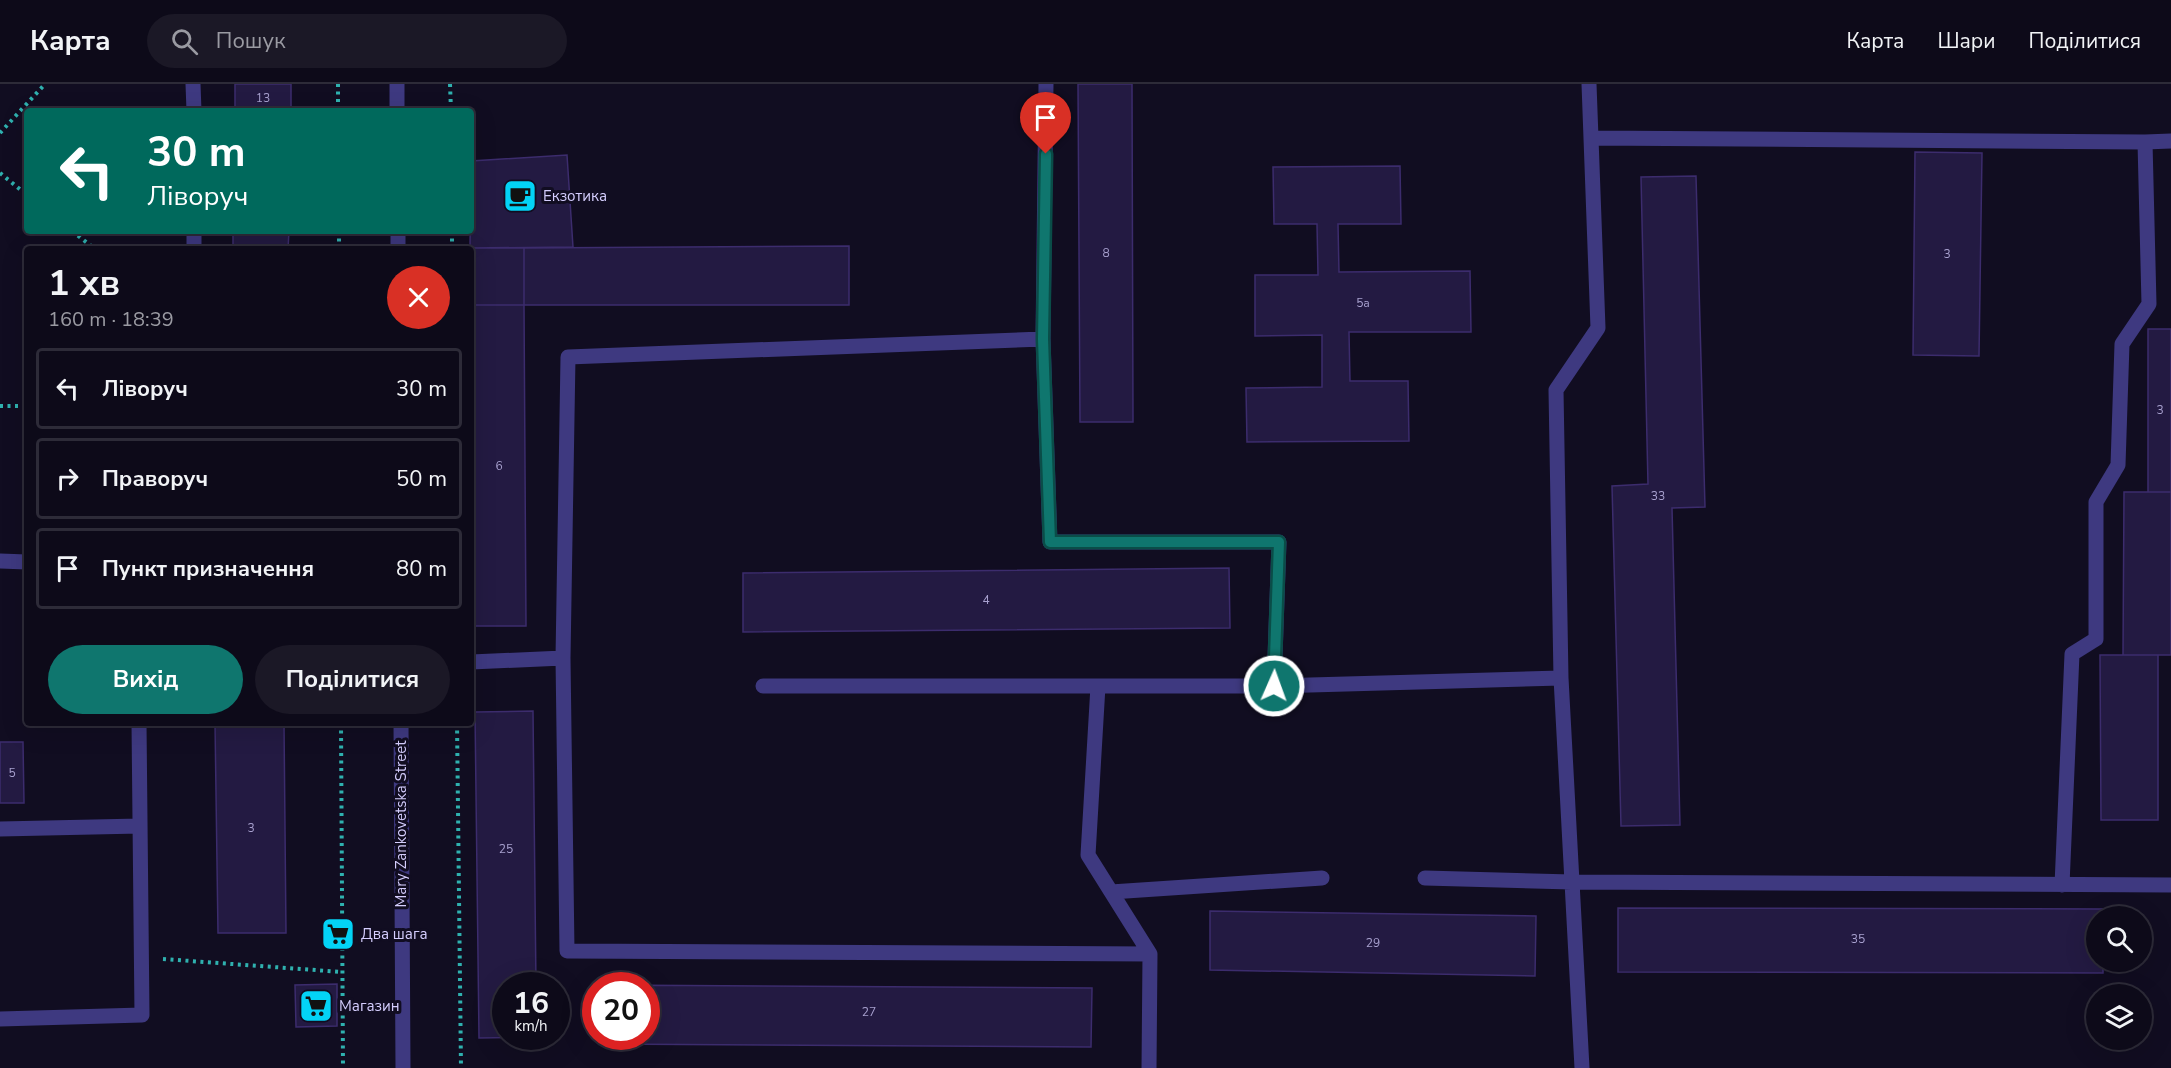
<!DOCTYPE html>
<html lang="uk">
<meta charset="utf-8">
<style>
:root{--surface:#0d0a19;--page:#1b1826;--text:#f1f3f6;--muted:#9a9aa2;--line:#2d2b38;--accent:#0f766e}
body{margin:0;font-family:"Nunito Sans",sans-serif;background:var(--page);color:var(--text);height:100vh;display:flex;flex-direction:column;font-size:22px;white-space:nowrap}
*{box-sizing:border-box;margin:0}
p{font-size:20px;color:var(--muted)}
.icon{flex:none;width:33px;height:33px;fill:none;stroke:currentColor;stroke-width:2;stroke-linecap:round;stroke-linejoin:round}
.map{position:relative;flex:1;overflow:hidden}
.drawer{position:absolute;left:24px;top:162px;width:450px;height:480px;display:flex;flex-direction:column;background:var(--surface);border-radius:6px;box-shadow:0 6px 24px #0002,0 0 0 2px var(--line)}
.drawer>*{flex:none}
.hud{position:absolute;left:24px;top:24px;width:450px;height:126px;border-radius:6px;box-shadow:0 6px 24px #0002,0 0 0 2px var(--line);background:#00695c;color:#fff;overflow:hidden}
.tools{position:absolute;left:2086px;top:822px;display:grid;gap:12px}
.tools a{display:grid;place-items:center;width:66px;height:66px;border-radius:50%;background:var(--surface);box-shadow:0 6px 24px #0002,0 0 0 2px var(--line);font-size:30px}
.speed{position:absolute;left:492px;top:888px;display:flex;gap:12px;font-size:30px;font-weight:700;text-align:center}
.speed>*{display:grid;place-content:center;width:78px;height:78px;border-radius:50%;background:var(--surface);box-shadow:0 6px 24px #0002,0 0 0 2px var(--line);line-height:1}
.speed small{font-size:15px;font-weight:400}
.speed .limit{border:9px solid #d22;background:#fff;color:#111}
.pin{position:absolute;display:grid;place-items:center;width:51px;height:51px;color:#fff;margin:-62px -26px;border-radius:50% 50% 50% 0;rotate:-45deg;box-shadow:0 0 6px #0007}
.pin .icon{rotate:45deg}
.me{position:absolute;width:66px;margin:-33px;rotate:2deg;stroke-linejoin:round;filter:drop-shadow(0 0 4px #0008)}
.turn{display:flex;align-items:center;gap:21px;height:126px;padding:0 24px;font-size:27px}
.turn .icon{width:78px;height:78px;stroke-width:2.5}
.turn b{display:block;font-size:42px;line-height:51px}
.round{display:grid;place-items:center;flex:none;width:63px;height:63px;border-radius:32px;background:var(--page)}
.overview{display:flex;align-items:center;justify-content:space-between;height:102px;padding:0 24px}
h1{font-size:36px;font-weight:700;line-height:45px}
.primary-button{display:flex;gap:12px;margin-top:auto;padding:12px 24px}
.primary-button a{flex:1;height:69px;border-radius:36px;background:var(--accent);color:#fff;font-size:24px;font-weight:700;line-height:69px;text-align:center}
.primary-button a+a{background:var(--page);color:var(--text)}
ul{padding:0;list-style:none}
li{display:flex;align-items:center;gap:18px;height:81px;margin:0 12px 9px;padding:0 12px;border:3px solid var(--line);border-radius:6px}
li div{flex:1}
li b{display:block;font-size:22px}
li em{font-style:normal}
header{display:flex;align-items:center;gap:36px;box-sizing:border-box;height:84px;padding:0 30px;background:var(--surface);border-bottom:2px solid var(--line)}
header strong{font-size:28px}
nav{display:flex;gap:33px;margin-inline-start:auto;font-size:21px}
.search{width:420px;height:54px;background:var(--page);display:flex;align-items:center;gap:15px;box-sizing:border-box;padding:0 21px;border-radius:33px;color:var(--muted);font-size:22px}
.map>svg:first-child{display:block}
.building{fill:#231a42;stroke:#3c2c6d;stroke-width:1.5}
.lines{fill:none;stroke-linecap:round;stroke-linejoin:round}
.path{stroke:#2fb1af;stroke-width:4;stroke-dasharray:3 4.5;stroke-linecap:butt}
.minor{stroke:#3e3980;stroke-width:15}
.route-casing{stroke:#0a4d48;stroke-width:15}
.route{stroke:#0f766e;stroke-width:10}
.labels{text-anchor:middle;dominant-baseline:central;stroke-width:6;stroke-linejoin:round;paint-order:stroke}
.number-label{font-size:12px;fill:#a8a1cf}
.poi-label{font-size:15px;fill:#d5cefe;stroke:#110d21;text-anchor:start}
.street-label{font-size:15px;fill:#d5cefe;stroke:#110d21}
</style>
<header>
<strong>Карта</strong>
<div class="search"><svg class="icon" aria-label="search" viewBox="0 0 24 24"><circle cx="10" cy="10" r="6"/><path d="M15 15l6 6"/></svg>Пошук</div>
<nav><a>Карта</a><a>Шари</a><a>Поділитися</a></nav>
</header>
<div class="map">
<svg width="2171" height="984" viewBox="0 0 2171 984">
<rect width="100%" height="100%" fill="#110d21"/>
<!-- building -->
<path class="building" d="M235 0H291V27H235Z
M1078 0H1132L1133 338H1080Z
M1915 68 1982 69 1979 272 1913 271Z
M567 71 573 163 470 164 471 77Z
M1400 82 1401 140H1338L1339 188 1470 187 1471 248H1349L1350 297H1408L1409 357 1247 358 1246 304 1322 303V251L1255 252V191H1318L1317 140H1274L1273 83Z
M1696 92 1705 423 1672 424 1680 741 1621 742 1612 402 1648 400 1641 93Z
M233 147H289L288 165H233Z
M849 162V221H524V164Z
M470 164H524V221H471Z
M471 221H524L526 542H473Z
M2148 245H2171V408H2148Z
M2124 408H2171V571H2123Z
M1229 484 1230 544 743 548V489Z
M2100 571H2158V736H2101Z
M533 627 536 902H506V952L537 953 479 954 475 628Z
M215 639H284L286 849H218Z
M0 658H23L24 719H0Z
M1618 824 2103 825V832H2097V878H2103V889L1618 888Z
M1210 827 1536 832 1535 892 1210 886Z
M337 900V942L296 943 295 901Z
M605 901 1092 904 1091 963 604 960V952H646V902Z"/>
<g class="lines">
<!-- path -->
<path class="path" d="M338 0V27
M450 0 451 27
M0 49 45 0
M0 89 27 111
M72 147 95 165
M339 147V165
M452 147V165
M0 322H27
M341 639 343 984
M457 639 461 984
M163 875 342 888"/>
<!-- minor -->
<path class="minor" d="M193 0 194 27
M397 0V27
M1591 54 2145 58
M194 147V165
M398 147V165
M1043 255 1046 0
M0 477 27 478
M563 574 568 273 1043 255 1050 458H1279L1274 602H763
M471 578 563 574 567 867 1150 870 1149 984
M1098 602 1088 771 1150 870
M1274 602 1561 594 1556 306 1598 244 1589 0
M401 639 403 984
M0 745 140 742
M1425 794 1572 798 1561 594
M2062 801 2072 570 2096 555V418L2118 381 2122 260 2149 220 2145 58 2171 57
M1111 808 1322 794
M0 935 142 931 139 639
M1582 984 1572 798 2171 801"/>
</g>
<g class="lines">
<!-- route casing -->
<g class="route-casing">
<path id="route" d="M1046 70 1043 255 1050 458H1279L1274 602"/>
</g>
<!-- route -->
<use href="#route" class="route"/>
</g>
<!-- icons -->
<defs>
<g id="cafe-square" transform="scale(1.725)"><rect x="-9" y="-9" width="18" height="18" rx="4" fill="#03d3f6" stroke="#110d21"/><path d="M-5.5-4.5H6V0H3Q3 3.5 0 3.5H-2.5Q-5.5 3.5-5.5 0ZM3-3.2v2h1.7v-2ZM-6 4.5H4V6H-6Z" fill="#111"/></g>
<g id="supermarket-square" transform="scale(1.725)"><rect x="-9" y="-9" width="18" height="18" rx="4" fill="#03d3f6" stroke="#110d21"/><path d="M-6-5.5h2.5l.6 2H6L4.5 2H-2.5L-4.4-4H-6ZM-1.5 3.2a1.3 1.3 0 1 0 .1 0ZM3 3.2a1.3 1.3 0 1 0 .1 0Z" fill="#111"/></g>
</defs>
<g fill-rule="evenodd">
<use href="#cafe-square" x="520" y="112"/>
<use href="#supermarket-square" x="338" y="850"/>
<use href="#supermarket-square" x="316" y="922"/>
</g>
<g class="labels">
<!-- number labels -->
<g class="number-label">
<text x="263" y="14">13</text>
<text x="1106" y="169">8</text>
<text x="1947" y="170">3</text>
<text x="1363" y="219">5а</text>
<text x="2160" y="326">3</text>
<text x="499" y="382">6</text>
<text x="1658" y="412">33</text>
<text x="986" y="516">4</text>
<text x="12" y="689">5</text>
<text x="251" y="744">3</text>
<text x="506" y="765">25</text>
<text x="1858" y="855">35</text>
<text x="1373" y="859">29</text>
<text x="869" y="928">27</text>
</g>
<!-- poi labels -->
<g class="poi-label">
<text x="543" y="112">Екзотика</text>
<text x="361" y="850">Два шага</text>
<text x="339" y="922">Магазин</text>
</g>
<!-- street labels -->
<g class="street-label">
<text transform="translate(401 740) rotate(-90)">Mary Zankovetska Street</text>
</g>
</g>
</svg>
<div class="tools">
<a><svg class="icon" aria-label="search" viewBox="0 0 24 24"><circle cx="10" cy="10" r="6"/><path d="M15 15l6 6"/></svg></a>
<a><svg class="icon" aria-label="layers" viewBox="0 0 24 24"><path d="M12 4l9 5-9 5-9-5zM3 14l9 5 9-5"/></svg></a>
</div>
<div class="speed"><div>16<small>km/h</small></div><div class="limit">20</div></div>
<div class="pin" style="left:1046px;top:70px;background:#d93025"><svg class="icon" aria-label="arrive" viewBox="0 0 24 24"><path d="M6 21V4h12l-3 4 3 4H6"/></svg></div>
<svg class="me" style="left:1274px;top:602px" viewBox="-20 -20 40 40"><circle r="17" fill="#0f766e" stroke="#fff" stroke-width="3"/><path d="M0-11L8 9 0 5-8 9z" fill="#fff"/></svg>
<div class="hud">
<div class="turn"><svg class="icon" aria-label="left" viewBox="0 0 24 24"><path d="M17 20v-9H6M10 6l-5 5 5 5"/></svg><div><b>30 m</b>Ліворуч</div></div>
</div>
<section class="drawer">
<div class="overview"><div><h1>1 хв</h1><p>160 m · 18:39</p></div><a class="round" style="background:#d93025;color:#fff"><svg class="icon" aria-label="close" viewBox="0 0 24 24"><path d="M6 6l12 12M18 6L6 18"/></svg></a></div>
<ul>
<li><svg class="icon" aria-label="left" viewBox="0 0 24 24"><path d="M17 20v-9H6M10 6l-5 5 5 5"/></svg><div><b>Ліворуч</b></div><em>30 m</em></li>
<li><svg class="icon" aria-label="right" viewBox="0 0 24 24"><path d="M7 20v-9h11M14 6l5 5-5 5"/></svg><div><b>Праворуч</b></div><em>50 m</em></li>
<li><svg class="icon" aria-label="arrive" viewBox="0 0 24 24"><path d="M6 21V4h12l-3 4 3 4H6"/></svg><div><b>Пункт призначення</b></div><em>80 m</em></li>
</ul>
<div class="primary-button"><a>Вихід</a><a>Поділитися</a></div>
</section>
</div>
